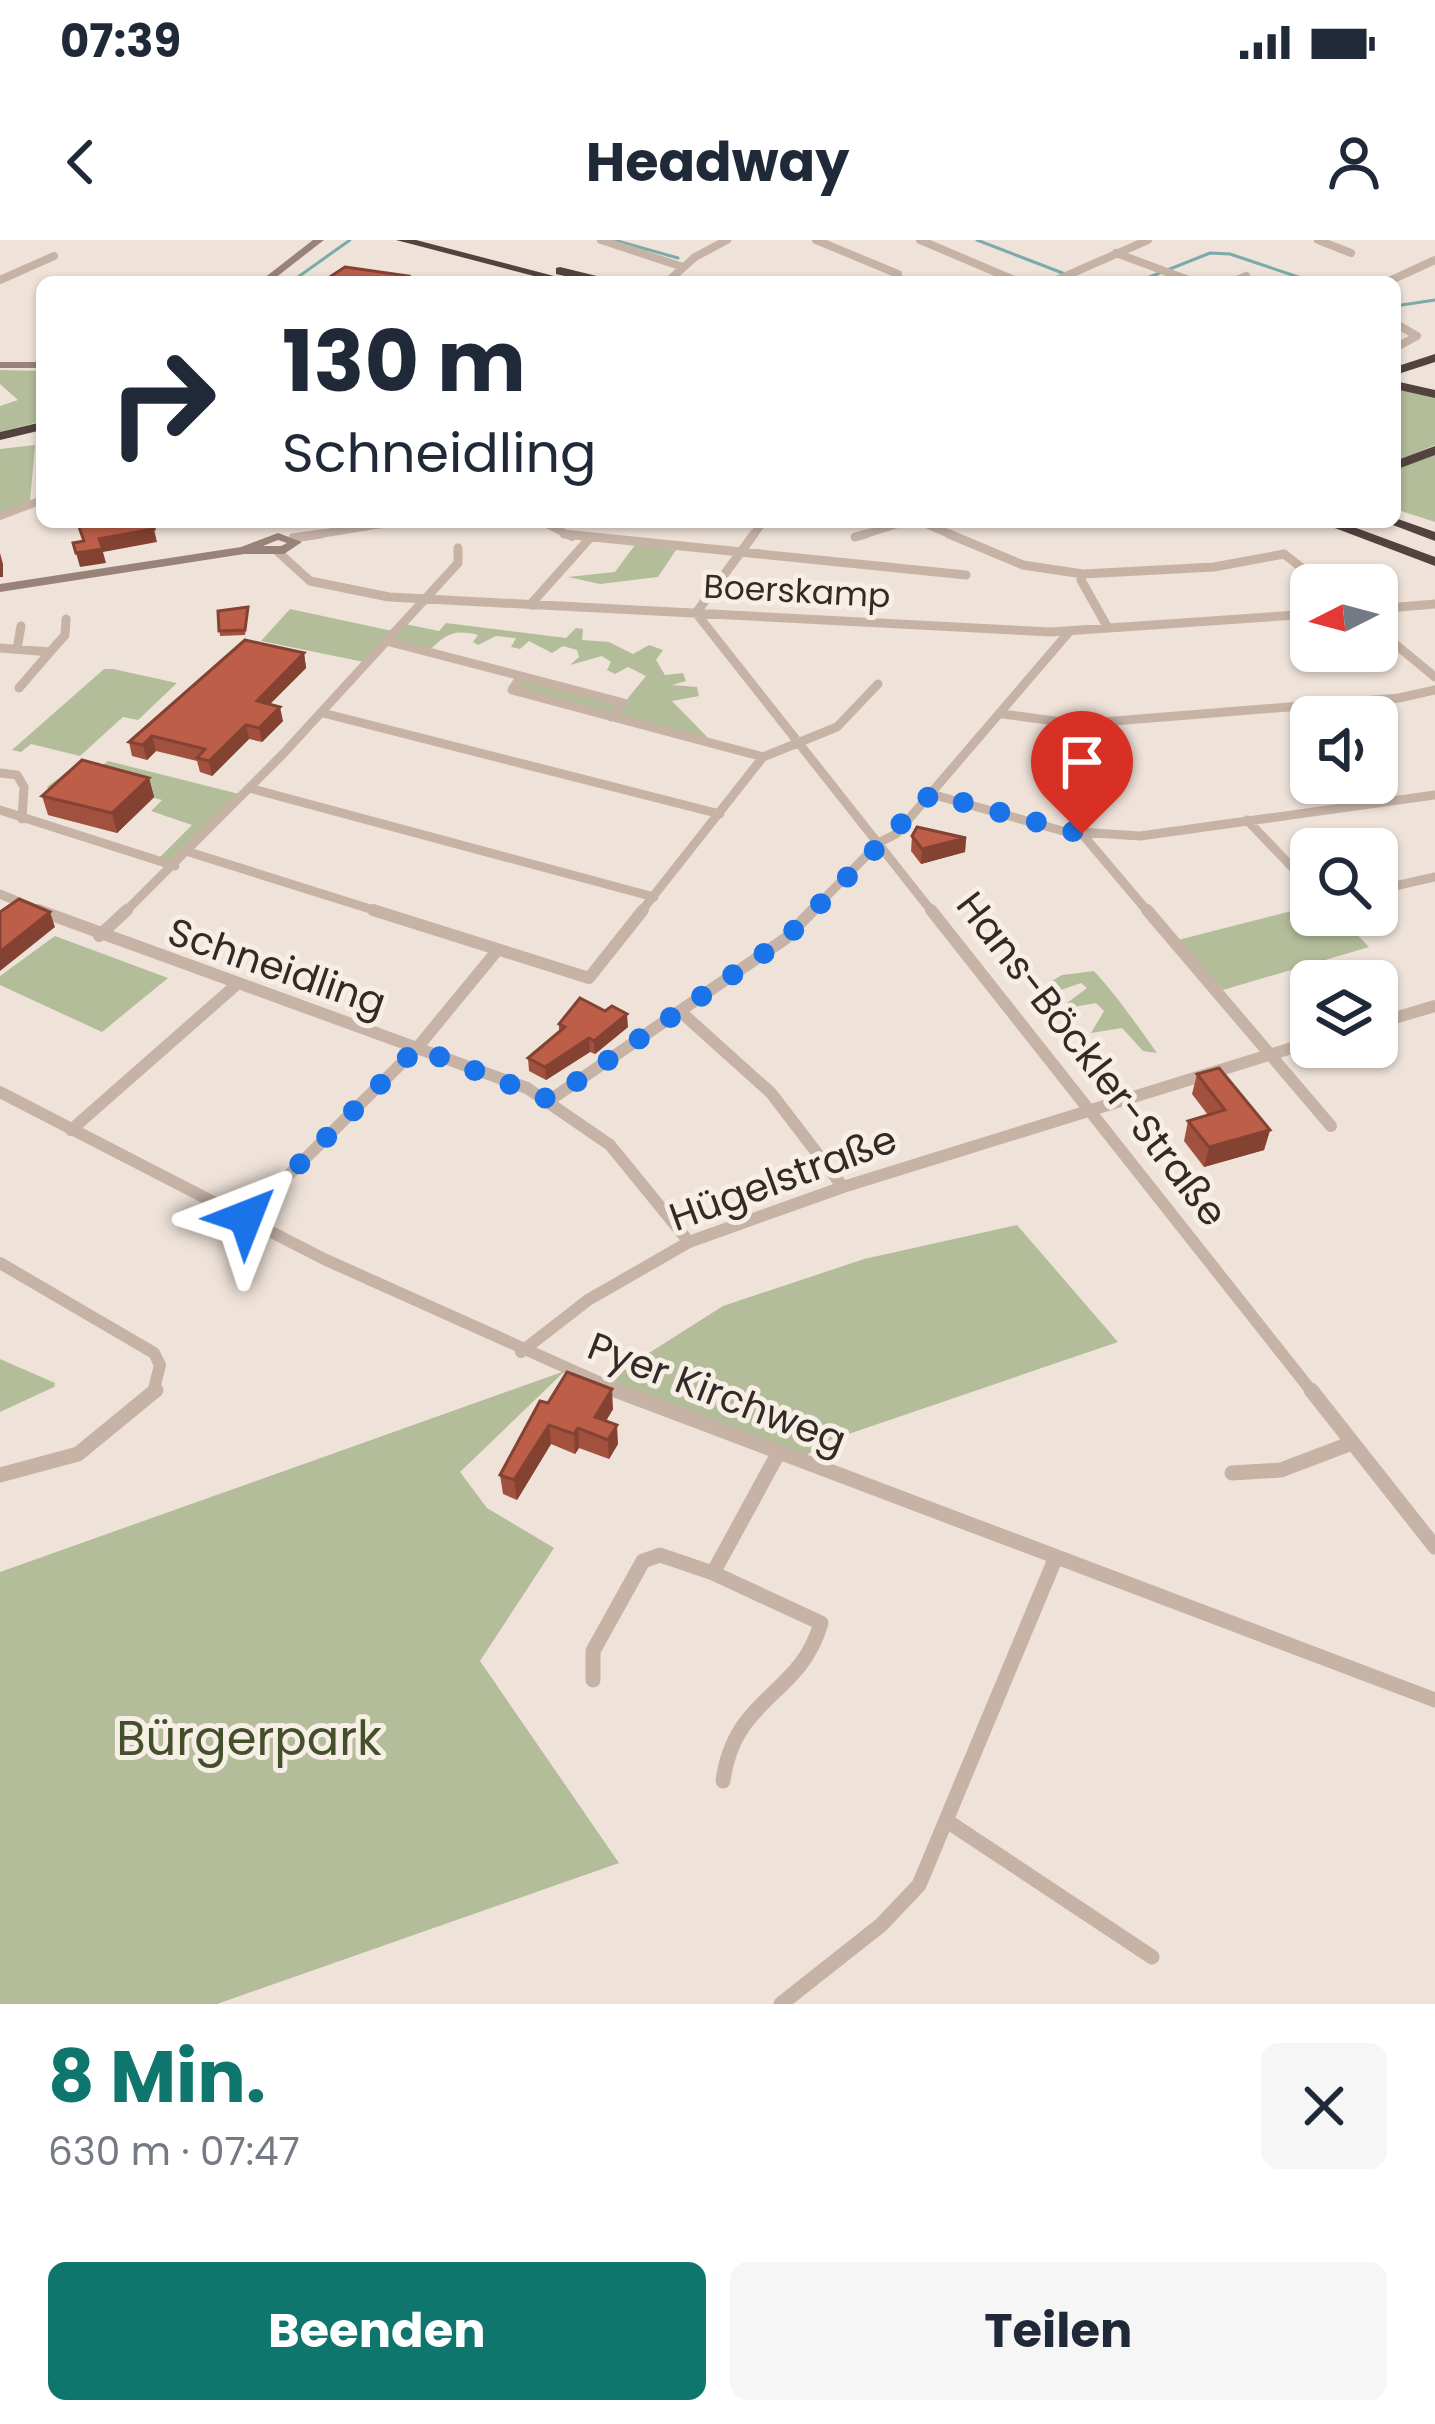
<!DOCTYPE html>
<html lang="de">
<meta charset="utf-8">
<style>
:root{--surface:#fff;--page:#f6f6f7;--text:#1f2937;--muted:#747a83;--accent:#0f766e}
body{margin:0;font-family:Poppins,sans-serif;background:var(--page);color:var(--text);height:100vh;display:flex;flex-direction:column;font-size:45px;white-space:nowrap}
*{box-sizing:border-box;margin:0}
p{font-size:39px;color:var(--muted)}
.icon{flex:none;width:66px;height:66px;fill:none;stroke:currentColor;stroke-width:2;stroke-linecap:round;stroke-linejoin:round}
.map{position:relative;height:1764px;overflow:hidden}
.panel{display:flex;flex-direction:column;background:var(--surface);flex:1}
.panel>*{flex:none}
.top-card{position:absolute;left:36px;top:36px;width:1365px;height:252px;border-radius:18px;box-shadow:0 3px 9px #0004;background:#fff;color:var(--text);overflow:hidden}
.needle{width:78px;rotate:264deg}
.buttons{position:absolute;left:1290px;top:324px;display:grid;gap:24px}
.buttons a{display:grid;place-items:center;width:108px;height:108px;border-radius:18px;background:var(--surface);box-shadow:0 3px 9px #0004;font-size:60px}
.pin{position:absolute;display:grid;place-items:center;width:102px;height:102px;color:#fff;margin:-123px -51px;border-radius:50% 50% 50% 0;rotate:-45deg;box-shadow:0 0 12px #0007}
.pin .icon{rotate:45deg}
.me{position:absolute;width:132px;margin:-66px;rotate:45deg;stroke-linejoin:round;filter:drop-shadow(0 0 9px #0008)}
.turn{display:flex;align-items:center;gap:42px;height:252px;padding:0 48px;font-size:54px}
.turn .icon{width:156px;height:156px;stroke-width:2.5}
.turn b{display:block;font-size:84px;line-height:102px}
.round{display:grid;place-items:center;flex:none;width:126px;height:126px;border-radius:18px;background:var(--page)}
.summary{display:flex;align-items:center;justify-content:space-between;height:204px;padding:0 48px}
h1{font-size:72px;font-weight:700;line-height:90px;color:var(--accent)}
.cta{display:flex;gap:24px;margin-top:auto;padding:24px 48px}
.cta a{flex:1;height:138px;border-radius:18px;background:var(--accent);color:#fff;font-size:48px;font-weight:700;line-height:138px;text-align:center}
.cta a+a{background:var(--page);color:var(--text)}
.status{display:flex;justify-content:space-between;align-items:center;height:84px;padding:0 60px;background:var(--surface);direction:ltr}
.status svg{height:33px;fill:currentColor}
header{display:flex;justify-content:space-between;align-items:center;height:156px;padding:0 48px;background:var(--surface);font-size:54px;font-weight:700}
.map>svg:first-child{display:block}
.green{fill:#b3bd9a}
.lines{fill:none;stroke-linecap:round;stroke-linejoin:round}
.stream{stroke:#7aaaa9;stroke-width:3}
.street-far3{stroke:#c6b3a6;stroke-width:8}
.street-far2{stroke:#c6b3a6;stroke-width:9}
.street-far1{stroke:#c6b3a6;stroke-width:12}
.street{stroke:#c6b3a6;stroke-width:15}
.secondary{fill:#998278;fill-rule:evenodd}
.highway{fill:#53433e;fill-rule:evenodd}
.wall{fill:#a3513f}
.shaded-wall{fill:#844233}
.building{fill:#bd5e49;stroke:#844233;stroke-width:3}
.route{stroke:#1a73e8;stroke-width:21;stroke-dasharray:0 37.8}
.labels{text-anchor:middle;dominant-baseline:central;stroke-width:10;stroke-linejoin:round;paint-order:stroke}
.far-street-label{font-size:33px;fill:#332a26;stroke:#f7eee5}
.street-label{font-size:39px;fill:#332a26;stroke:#f7eee5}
.near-park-label{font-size:48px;fill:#444f2c;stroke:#f7eee5}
</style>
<div class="status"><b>07:39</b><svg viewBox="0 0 49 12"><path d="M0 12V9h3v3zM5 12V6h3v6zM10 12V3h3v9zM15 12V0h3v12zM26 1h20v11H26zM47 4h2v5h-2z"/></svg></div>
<header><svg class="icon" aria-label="back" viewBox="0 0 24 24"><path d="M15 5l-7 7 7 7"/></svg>Headway<svg class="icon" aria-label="person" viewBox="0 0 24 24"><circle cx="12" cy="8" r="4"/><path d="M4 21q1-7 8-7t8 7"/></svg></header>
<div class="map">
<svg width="1435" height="1764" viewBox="0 0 1435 1764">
<rect width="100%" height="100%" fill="#efe3d9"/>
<!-- green -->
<path class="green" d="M0 130 42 131V181L0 192V166L18 160 0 144Z
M1395 146 1435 157V205L1395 222Z
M35 205 30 261 0 273V209Z
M1435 213V282L1395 269V229Z
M635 305 676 310 658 337 600 344 568 337 615 332Z
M290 369 397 392 405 384 439 391 446 383 566 398 576 388 583 389 582 400 609 402 633 414 649 405 663 410 656 420 665 435 683 433 686 441 672 445 697 447 699 456 672 461 713 503 512 450 521 436 624 463 646 436 628 427 615 434 607 430 611 422 602 416 570 425 579 417 577 410 563 406 552 413 529 401 520 409 511 407 516 398 496 396 478 405 473 402 478 395C453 389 446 394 428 412L390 402 369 423 261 401Z
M113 429 177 443 138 480 123 477 80 516 31 504 21 512 12 510 104 429Z
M81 521 102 526 108 521 243 555 175 626 156 621 192 585 151 571 162 560 154 558 117 593 48 575 64 561 51 556 47 547Z
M1311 666V675H1338L1369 707 1223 750 1178 700Z
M55 696 168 738 102 792 0 745V736Z
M1094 731C1119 759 1135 782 1157 813L1143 811 1122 788 1091 793 1104 771 1096 763 1068 768 1067 763 1087 748 1081 743 1055 752 1040 748 1062 735Z
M1017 985 1118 1102 825 1202 800 1220 600 1144 723 1066 864 1019Z
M0 1119 55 1143 54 1147 0 1172Z
M565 1131 460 1232 487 1268 554 1308 480 1421 619 1623 217 1764H0V1332Z"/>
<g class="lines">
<!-- stream -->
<path class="stream" d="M614 0 678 18
M977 0 1086 42
M291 42 350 0
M1137 42 1210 13 1230 14 1313 42
M1395 66 1435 60"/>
<!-- street-far3 -->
<path class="street-far3" d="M601 0 683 27
M816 0 898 34
M920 0 1019 42
M1318 0 1351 13
M1116 13 1194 42
M0 40 54 16
M667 42 695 17 727 0
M1052 42 1148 0
M1233 42 1246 36
M1387 42 1435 20
M1395 83 1417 96 1395 108
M0 276 42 260
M543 282 572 297
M922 282 956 297
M302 297 393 282
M752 297 763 282
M856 297 904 282"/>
<!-- street-far2 -->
<path class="street-far2" d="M564 294 966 335
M754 294 696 373 933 673
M949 294 1023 325 1083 334
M855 297 866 294
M293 298 321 294
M277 311 310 341 389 357 1051 392 1311 374
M530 365 589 299
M1377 369 1435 364
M1108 388 1081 340 1083 334 1214 327 1284 314 1324 345
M1377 389 1435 437
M390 402 521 436 512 450 763 517
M0 408 50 412 65 395 66 379
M17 409 21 386
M521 436 624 463 611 477
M19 448 50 412
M323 473 720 574
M1003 474 1077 484 1399 458 1435 450
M0 533 17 535 24 547 22 579
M249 548 654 657
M931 554 1063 591 1140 596 1435 555
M0 570 175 626
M1247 580 1311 647
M1083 595 1149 673
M189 612 383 673
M1377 650 1435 637
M0 654 45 673
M124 673 283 514 458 323V308
M640 673 763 517 837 487 878 444
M810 673 880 602 896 594 1069 392"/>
<!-- street-far1 -->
<path class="street-far1" d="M38 670 527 848 610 905 689 1002
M373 670 589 738 643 670
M931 670 1313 1153
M1147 670 1331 886
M99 696 127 670
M682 773 771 853 843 947
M1377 783 1435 766
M0 852 324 1019 623 1153
M550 860 785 699 813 670
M71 890 236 745
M246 977 417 808 496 712
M0 1023 154 1113 160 1125 153 1153
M521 1112 588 1060 689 1002 843 947 1311 802"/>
<!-- street -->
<path class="street" d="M615 1150 1435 1460
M1311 1150 1435 1307
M1232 1233 1281 1230 1352 1203
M0 1235 78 1214 156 1150
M713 1333 821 1383C800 1457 734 1456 723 1541
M593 1440V1411L643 1321 660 1315 713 1333 779 1212
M947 1581 1152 1717
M781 1764 881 1685 919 1645 1056 1317"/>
<!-- secondary -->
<path class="secondary" d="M313 0H324L270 42H259Z
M0 122H42V128H0Z
M278 293 302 302 284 314H244L0 352V344L241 307ZM278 300 287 303 281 306H263Z"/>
<!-- highway -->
<path class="highway" d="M396 0H416L577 42H557Z
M560 27 609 39 611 42H590L556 34V28Z
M1435 114V122L1395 135V127Z
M1395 141 1435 150V158L1395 149Z
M42 182V190L0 200V192Z
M1435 206V215L1395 230V221Z
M1395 278 1435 292V301L1385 282H1395Z
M1319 282H1340L1435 317V326Z"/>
</g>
<!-- wall -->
<path class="wall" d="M218 371 248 372 245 395 220 396Z
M304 413 306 428 270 464 283 481 262 502 249 499 212 536 200 532 197 521 156 511 147 520 132 516 129 502Z
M149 538 154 557 117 593 48 575 42 556Z
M912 596 966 598 965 612 921 624 911 611Z
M559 784 628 787 595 814 590 812 546 840 529 831 528 818 559 791Z
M1197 834 1270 890 1264 910 1204 927 1184 901 1188 881 1208 875 1192 854Z
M548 1163 613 1169 606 1181 618 1204 609 1219 579 1208 575 1214 551 1204 517 1260 503 1254 500 1235Z"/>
<!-- shaded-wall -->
<path class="shaded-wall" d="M154 289 157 302 103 312 106 323 80 327 76 313 99 299Z
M0 313 3 324V337H0Z
M304 413 306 428 259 475 257 461Z
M280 467 283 481 262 502 259 488Z
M246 485 249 499 212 536 209 521Z
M152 496 156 511 147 520 143 505Z
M149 538 154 557 117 593 112 573Z
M966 598 965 612 921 624 922 609Z
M50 672 55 687 0 731V712Z
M627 774 628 787 595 814 594 801Z
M589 798 590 812 546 840 545 827Z
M1270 890 1264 910 1204 927 1209 907Z
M612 1149 613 1169 597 1196 595 1177Z
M549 1185 551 1204 517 1260 514 1240Z
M617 1185 618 1204 609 1219 608 1200Z
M578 1188 579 1208 575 1214 574 1194Z"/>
<!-- building -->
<path class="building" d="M345 27 408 36 401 42H322Z
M85 282H150L154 289 99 299 103 309 76 313 73 303 84 301 78 284Z
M248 367 245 390 219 391 218 371Z
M245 400 304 413 257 461 280 467 259 488 246 485 209 521 197 518 205 509 152 496 143 505 129 502Z
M82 520 149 538 112 573 42 556Z
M917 587 966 598 922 609 912 596Z
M19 659 50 672 0 712V672Z
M580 758 605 771 612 766 627 774 594 801 589 798 545 827 528 818 565 787 559 784Z
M1219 828 1270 890 1209 907 1188 881 1225 870 1197 834Z
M567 1132 612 1149 595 1177 617 1185 608 1200 578 1188 574 1194 549 1185 514 1240 500 1235 540 1161 548 1163Z"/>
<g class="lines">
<!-- route -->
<path class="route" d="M246 977 417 808 550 860 785 699 931 554 1082 594"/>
</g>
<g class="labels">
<!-- far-street labels -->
<g class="far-street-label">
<text transform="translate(797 351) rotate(3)">Boerskamp</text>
</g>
<!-- street labels -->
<g class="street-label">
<text transform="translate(277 727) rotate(19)">Schneidling</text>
<text transform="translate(1092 819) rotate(52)">Hans-Böckler-Straße</text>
<text transform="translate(783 938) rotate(-20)">Hügelstraße</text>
<text transform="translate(717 1153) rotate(21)">Pyer Kirchweg</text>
</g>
<!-- near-park labels -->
<g class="near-park-label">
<text x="249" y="1498">Bürgerpark</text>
</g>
</g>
</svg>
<div class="buttons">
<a><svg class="needle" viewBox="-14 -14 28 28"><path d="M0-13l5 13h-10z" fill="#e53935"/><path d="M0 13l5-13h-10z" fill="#747a83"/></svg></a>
<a><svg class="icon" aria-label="sound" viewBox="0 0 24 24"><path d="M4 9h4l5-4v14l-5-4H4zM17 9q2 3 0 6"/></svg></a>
<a><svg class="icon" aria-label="search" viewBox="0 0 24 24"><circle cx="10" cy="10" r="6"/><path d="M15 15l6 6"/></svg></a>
<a><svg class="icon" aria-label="layers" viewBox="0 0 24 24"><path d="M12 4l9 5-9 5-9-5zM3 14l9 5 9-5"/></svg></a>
</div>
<div class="pin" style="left:1082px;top:594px;background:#d93025"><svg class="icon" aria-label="arrive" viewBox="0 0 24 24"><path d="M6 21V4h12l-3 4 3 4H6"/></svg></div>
<svg class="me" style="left:246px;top:977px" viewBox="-20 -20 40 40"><path d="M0-17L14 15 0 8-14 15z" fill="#1a73e8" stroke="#fff" stroke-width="4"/></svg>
<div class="top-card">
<div class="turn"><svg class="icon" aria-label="right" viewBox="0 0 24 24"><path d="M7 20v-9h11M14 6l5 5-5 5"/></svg><div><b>130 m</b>Schneidling</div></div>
</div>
</div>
<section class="panel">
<div class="summary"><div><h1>8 Min.</h1><p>630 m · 07:47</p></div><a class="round"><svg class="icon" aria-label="close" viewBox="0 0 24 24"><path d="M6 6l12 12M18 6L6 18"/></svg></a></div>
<div class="cta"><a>Beenden</a><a>Teilen</a></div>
</section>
